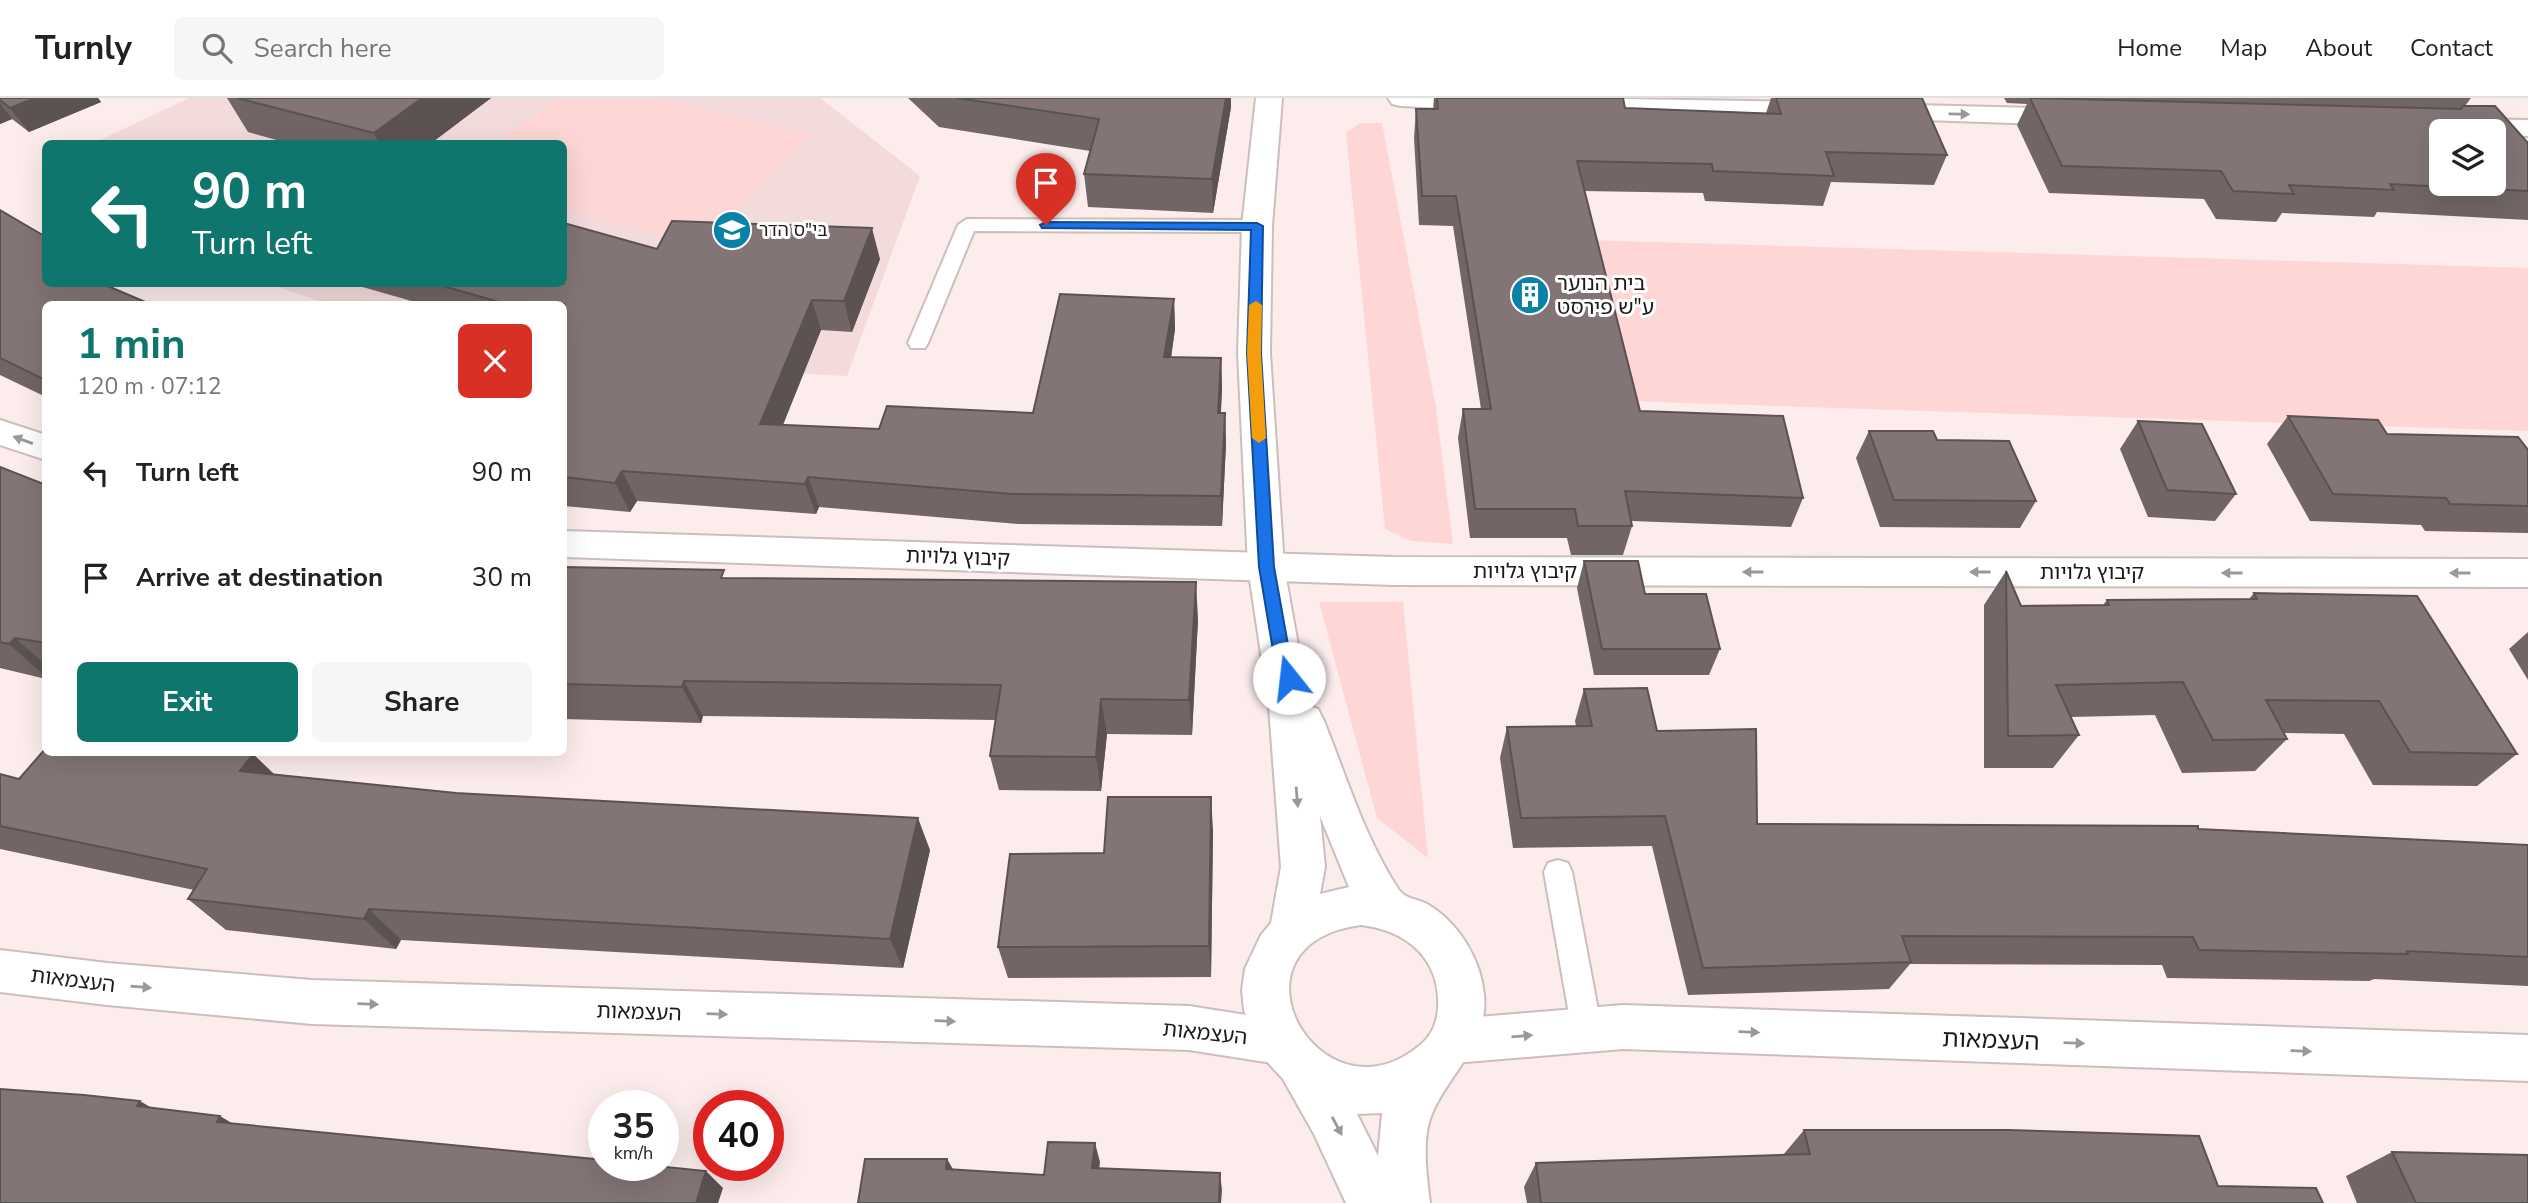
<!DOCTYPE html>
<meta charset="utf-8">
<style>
:root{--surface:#fff;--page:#f6f6f6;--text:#222;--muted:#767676;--line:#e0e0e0;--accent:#0f766e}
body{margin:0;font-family:"Nunito Sans","Noto Sans Hebrew",sans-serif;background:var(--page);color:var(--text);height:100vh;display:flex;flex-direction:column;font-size:26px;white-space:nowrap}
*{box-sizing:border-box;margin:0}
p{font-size:23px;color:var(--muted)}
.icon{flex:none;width:38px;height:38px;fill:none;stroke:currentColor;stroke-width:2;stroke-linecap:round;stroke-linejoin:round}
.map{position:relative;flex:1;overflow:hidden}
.panel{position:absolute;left:42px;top:203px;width:525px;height:455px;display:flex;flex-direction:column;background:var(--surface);border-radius:10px;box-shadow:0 7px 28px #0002}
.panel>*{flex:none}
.banner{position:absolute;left:42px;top:42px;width:525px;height:147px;border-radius:10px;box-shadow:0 7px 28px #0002;background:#0f766e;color:#fff;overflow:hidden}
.controls{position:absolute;left:2429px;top:21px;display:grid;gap:14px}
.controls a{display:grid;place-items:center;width:77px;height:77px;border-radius:10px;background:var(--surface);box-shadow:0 7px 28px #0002;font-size:35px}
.speed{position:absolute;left:588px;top:992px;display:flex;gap:14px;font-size:35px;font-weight:700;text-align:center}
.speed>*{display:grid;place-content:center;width:91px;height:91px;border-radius:50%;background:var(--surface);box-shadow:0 7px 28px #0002;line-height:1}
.speed small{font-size:18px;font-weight:400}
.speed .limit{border:10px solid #d22;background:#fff;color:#111}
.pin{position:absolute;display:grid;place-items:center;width:60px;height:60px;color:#fff;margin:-72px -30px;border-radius:50% 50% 50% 0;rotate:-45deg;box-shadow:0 0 7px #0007}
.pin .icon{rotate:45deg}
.me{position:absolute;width:77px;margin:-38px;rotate:344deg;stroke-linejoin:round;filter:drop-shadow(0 0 5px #0008)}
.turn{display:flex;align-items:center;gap:24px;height:147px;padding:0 35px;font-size:32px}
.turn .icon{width:91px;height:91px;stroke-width:2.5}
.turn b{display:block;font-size:49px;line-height:60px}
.round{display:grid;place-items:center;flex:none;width:74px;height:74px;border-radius:10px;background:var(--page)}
.summary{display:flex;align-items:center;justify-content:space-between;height:119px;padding:0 35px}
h1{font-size:42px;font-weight:700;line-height:52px;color:var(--accent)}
.primary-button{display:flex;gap:14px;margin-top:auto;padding:14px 35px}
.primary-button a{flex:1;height:80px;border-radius:10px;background:var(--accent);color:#fff;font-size:28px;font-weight:700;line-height:80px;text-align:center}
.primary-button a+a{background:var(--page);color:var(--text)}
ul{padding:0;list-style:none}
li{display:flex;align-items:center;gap:21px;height:105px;padding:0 35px}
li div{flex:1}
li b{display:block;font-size:26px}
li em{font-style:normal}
header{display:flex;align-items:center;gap:42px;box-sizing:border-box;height:98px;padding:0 35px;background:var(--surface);border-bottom:2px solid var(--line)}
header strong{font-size:33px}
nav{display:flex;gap:38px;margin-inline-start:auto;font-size:24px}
.search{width:490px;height:63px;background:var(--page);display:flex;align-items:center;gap:18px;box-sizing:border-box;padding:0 24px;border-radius:10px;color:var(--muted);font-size:26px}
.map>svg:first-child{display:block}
.built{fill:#f2dbda}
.green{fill:#fdd6d5}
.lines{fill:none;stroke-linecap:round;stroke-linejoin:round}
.service-casing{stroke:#ccbebd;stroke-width:4}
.minor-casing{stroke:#ccbebd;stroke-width:4}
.tertiary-casing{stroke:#ccbebd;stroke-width:4}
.service{fill:#fff;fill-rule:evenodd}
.minor{fill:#fff;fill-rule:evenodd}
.tertiary{fill:#fff;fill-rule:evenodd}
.wall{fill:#716565}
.shaded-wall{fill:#5c5252}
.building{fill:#837575;stroke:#5c5252;stroke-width:2;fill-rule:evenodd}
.oneway{fill:#9a9898}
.route{fill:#1a73e8;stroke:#114b97;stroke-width:2}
.slow{fill:#f59e0b}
.labels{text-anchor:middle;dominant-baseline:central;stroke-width:6;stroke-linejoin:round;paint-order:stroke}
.far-poi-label{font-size:18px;fill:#1f1919;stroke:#fff;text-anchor:start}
.poi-label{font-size:21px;fill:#1f1919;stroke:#fff;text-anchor:start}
.street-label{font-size:21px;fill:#1f1919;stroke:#fff}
.near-street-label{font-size:24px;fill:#1f1919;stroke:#fff}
</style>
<header>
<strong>Turnly</strong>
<div class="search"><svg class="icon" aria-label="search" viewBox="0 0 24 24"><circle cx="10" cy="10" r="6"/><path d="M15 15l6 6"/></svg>Search here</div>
<nav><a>Home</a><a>Map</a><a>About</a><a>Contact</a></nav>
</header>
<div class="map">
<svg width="2528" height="1105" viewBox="0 0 2528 1105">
<rect width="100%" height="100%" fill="#fcecec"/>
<!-- built -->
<path class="built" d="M189 0H820L920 78 847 278 588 264 564 206H328L269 186H564V46H92Z"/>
<!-- green -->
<path class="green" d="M556 0H659L813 37 697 147 564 111V46H497Z
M1360 25H1382L1436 310 1453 446 1411 443 1385 431 1346 35Z
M1587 142 2528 170V333L1627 303Z
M1319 504H1403L1428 760 1377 720Z"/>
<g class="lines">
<!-- service casing -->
<g class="service-casing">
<path id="service" d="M967 121 1257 122 1266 128 1257 134 974 133 928 245 925 250H911L908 245 958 127Z
M1558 762 1568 765 1572 774 1602 933 1597 943 1587 947 1577 943 1572 933 1544 774 1548 765Z"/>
</g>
<!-- minor casing -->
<g class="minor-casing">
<path id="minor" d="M1388 0H1498L1500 4 1496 10 1487 12 1401 8 1392 6Z
M1562 0 1819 4 1829 6 1832 12 1829 18 1819 20 1571 14 1562 12 1558 6Z
M1876 6 2075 11 2085 13 2089 19 2085 25 2075 27 1866 20 1862 14 1866 8Z
M2464 21 2528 22V38H2494V33H2453L2450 29 2454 23Z
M0 322 46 337V362L0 347Z
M564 433 1393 459 2528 461V489L1393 487 564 459Z
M0 852 107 865 312 882 1189 908 1278 922 1295 928 1301 944 1295 960 1278 966 1189 952 312 926 107 907 0 894Z
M1623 907 2528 937V983L1623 951 1454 965 1437 959 1431 943 1437 927 1454 921Z"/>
</g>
<!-- tertiary casing -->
<g class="tertiary-casing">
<path id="tertiary" d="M1256 0H1282L1272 128 1270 255 1284 469 1309 608 1318 611 1324 623C1347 680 1365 741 1399 792 1405 801 1418 801 1427 806 1458 824 1481 861 1484 897 1489 948 1446 977 1430 1021 1422 1044 1427 1081 1430 1105H1346L1314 1036 1283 981 1269 966 1258 947 1244 912 1242 892 1245 871 1261 837 1271 825 1281 769 1269 609 1248 469 1238 255 1242 128ZM1320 718 1349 789 1320 796 1325 769ZM1361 827C1408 833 1441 861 1438 911 1437 925 1431 939 1419 948 1319 1030 1216 846 1361 827ZM1382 1015V1016L1378 1058 1357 1016Z"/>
</g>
<!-- service -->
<use href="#service" class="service"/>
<!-- minor -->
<use href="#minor" class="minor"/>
<!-- tertiary -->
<use href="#tertiary" class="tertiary"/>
</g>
<!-- wall -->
<path class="wall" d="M0 0H98L101 4 29 34 12 21 0 26Z
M227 0H491L430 46H291L248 34Z
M908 0H1231V9L1213 115 1088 109 1084 76 1090 53 939 29Z
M1434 0H1623L1625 10 1766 15 1771 0H1922L1947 57 1934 87 1831 84 1823 108 1705 103 1703 95 1584 93 1640 313 1803 400 1791 429 1631 423 1632 428 1623 457H1571L1567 440H1470L1458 340 1463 311H1481L1453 128 1419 127 1414 40 1416 11H1433Z
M2004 0H2471L2465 8 2528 45V122L2377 114 2374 119 2282 115 2276 124 2216 121 2204 101 2049 95 2017 27 2027 6 2007 5Z
M0 112 46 206V299L0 277Z
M657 151 880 161 852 234 821 232 783 327 879 331 1033 315 1174 201 1175 231 1171 259 1221 260 1222 290 1221 315H1225L1226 345 1222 428 1018 426 819 409 816 416 637 403 630 414 564 408V206H422L352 186H564Z
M2288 318 2387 336 2528 352V435L2425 433 2421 427 2310 423 2267 346Z
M2138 323 2236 396 2215 423 2148 419 2120 351Z
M1869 333 1937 342 2036 403 2020 430 1880 429 1856 360Z
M0 369 46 387V581L0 570Z
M1584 463 1645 496 1720 551 1709 577H1594L1577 490Z
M564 469 727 480 1198 521 1192 637 1107 636 1101 693 999 692 990 658 995 622 703 618 701 625 564 621Z
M2006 473 2021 508 2103 507 2107 502 2249 501 2254 495 2517 656 2477 688 2373 687 2344 636 2284 635 2287 641 2255 673 2182 675 2155 617 2071 619 2079 637 2053 670H1984V507Z
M2528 534V582L2509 551Z
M1584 591 1657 633 1757 726 2198 731 2528 747V888L2374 881 2369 883 2167 880 2162 867 1910 866 1889 891 1688 897 1652 748 1513 750 1500 660 1507 629 1576 628 1575 623Z
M253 656 274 676 930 752 903 870 401 842 396 851 226 832 188 801 194 792 0 751V676L19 681Z
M1213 732 1211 879 1008 880 998 849 1104 755Z
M1804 1032 2218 1088 2323 1105H1527L1524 1089 1536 1065 1783 1057Z
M2392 1054 2528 1105H2357L2346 1078Z"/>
<!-- shaded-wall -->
<path class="shaded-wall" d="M35 0H98L101 4 29 34 10 10Z
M422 0H491L430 46H380L374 35Z
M1226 0H1231V9L1213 115 1212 81Z
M0 5 12 21 0 26Z
M872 130 880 161 852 234 844 203Z
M1174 201 1175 231 1167 289 1164 259Z
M812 202 821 232 771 356 760 326Z
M1221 260 1222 290 1219 345 1218 315Z
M1225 315 1226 345 1222 428 1221 398Z
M622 373 637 403 630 414 615 385Z
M808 379 819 409 816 416 805 386Z
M1196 484 1198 521 1192 637 1189 602Z
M15 540 46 567V579L9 546Z
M684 583 703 618 701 625 682 589Z
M1101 601 1107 636 1101 693 1096 659Z
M210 654H255L253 656 287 689 274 706Z
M1211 699 1213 732 1211 879 1209 848Z
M918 720 930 752 903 870 890 841Z
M369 811 401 842 396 851 364 821Z
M140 1003 172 1022 137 1008Z
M220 1018 250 1036 217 1024Z
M1095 1045 1100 1064 1097 1088 1092 1070Z
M947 1061 957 1078 946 1071Z
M706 1073 723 1090 718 1105H696Z
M1220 1075 1222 1092 1221 1105H1219Z"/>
<!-- building -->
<path class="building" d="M0 0H35L10 10 0 2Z
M237 0H422L374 35Z
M957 0H1226L1212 81 1084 76 1099 21Z
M1437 0H1623L1625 10 1781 16 1776 0H1922L1947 57 1826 54 1834 78 1713 73 1712 66 1577 63 1640 313 1783 318 1803 400 1625 393 1632 428H1578L1575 411H1475L1463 311H1491L1456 98H1422L1416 11H1438Z
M2030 0 2461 11 2463 8H2495L2528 45V93L2390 86 2394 92 2289 87 2294 96 2233 93 2221 73 2062 68ZM2441 33H2494V86H2441Z
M0 112 46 139V186H103L150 206H46V280L43 281 0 260Z
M672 123 872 130 844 203 812 202 760 326 879 331 887 308 1033 315 1060 196 1174 201 1164 259 1221 260 1218 315H1225L1221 398 1012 396 808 379 805 386 622 373 615 385 564 379V234L566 224 564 223V206H506L436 186H564V125L657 151Z
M2288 318 2378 322 2387 336 2518 339 2528 352V408L2450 406 2446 400 2333 396Z
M2138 323 2202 326 2236 396 2167 392Z
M1869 333H1933L1937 342 2009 343 2036 403 1894 402Z
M0 369 46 387V545L15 540 9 546 0 544Z
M1584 463H1638L1645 496H1706L1720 551H1602Z
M564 469 724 472 721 480 1196 484 1189 602 1101 601 1096 659 990 658 1001 587 684 583 682 589 564 586Z
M2006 473 2021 508 2109 507 2107 502 2257 501 2254 495 2417 498 2517 656 2410 654 2379 603 2266 602 2287 641 2213 642 2183 584 2056 587 2079 637 2008 638Z
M1647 590 1657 633 1756 631 1757 726 2198 728V731L2528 747V859L2407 853 2408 856 2199 852 2193 839 1902 838 1911 864 1703 870 1665 718 1521 720 1507 629 1592 628 1584 591Z
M46 650V654H247L253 656 240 673 456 695 918 720 890 841 369 811 364 821 188 801 207 771 0 728V676L19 681Z
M1108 699H1211L1209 848 998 849 1010 756 1104 755Z
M0 991 84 997 140 1003 137 1008 220 1018 217 1024 604 1062V1068H656L706 1073 696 1105H0Z
M1804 1032H2008L2199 1038 2218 1088 2316 1090 2323 1105H1541L1536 1065 1810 1056Z
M1048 1044 1095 1045 1092 1070 1220 1075 1219 1105H858L865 1061H947L946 1071 1044 1077Z
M2392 1054 2528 1057V1105H2416Z"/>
<!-- one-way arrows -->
<defs><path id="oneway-solid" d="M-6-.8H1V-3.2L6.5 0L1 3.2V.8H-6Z" transform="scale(1.75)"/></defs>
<g class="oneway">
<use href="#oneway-solid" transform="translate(1959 16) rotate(1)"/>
<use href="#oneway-solid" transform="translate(23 342) rotate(-160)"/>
<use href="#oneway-solid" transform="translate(1753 474) rotate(-180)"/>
<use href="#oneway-solid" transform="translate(1980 474) rotate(-180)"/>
<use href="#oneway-solid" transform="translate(2232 475) rotate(-180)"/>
<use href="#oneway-solid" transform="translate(2460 475) rotate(-180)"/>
<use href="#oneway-solid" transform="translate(1297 699) rotate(85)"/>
<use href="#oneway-solid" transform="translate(141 889) rotate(5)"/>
<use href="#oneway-solid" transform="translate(368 906) rotate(2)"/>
<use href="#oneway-solid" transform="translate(717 916) rotate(2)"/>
<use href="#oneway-solid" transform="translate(945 923) rotate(2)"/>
<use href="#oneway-solid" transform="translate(1749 934) rotate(2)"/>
<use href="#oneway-solid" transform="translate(1522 938) rotate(-5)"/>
<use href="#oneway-solid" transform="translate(2074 945) rotate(2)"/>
<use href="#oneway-solid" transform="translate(2301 953) rotate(2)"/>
<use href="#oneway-solid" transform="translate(1337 1028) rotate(62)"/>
</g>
<!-- route -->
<path class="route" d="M1046 124 1257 125 1263 128 1261 255 1274 469 1290 558 1297 580 1295 585H1284L1274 558 1259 469 1247 255 1251 132 1042 130 1040 127Z"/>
<!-- slow -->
<path class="slow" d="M1256 203 1262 207 1261 255 1266 340 1259 345 1252 340 1247 255 1249 207Z"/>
<!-- icons -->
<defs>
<g id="school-disc" transform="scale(2.0125)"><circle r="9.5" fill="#0a82a8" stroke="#fff"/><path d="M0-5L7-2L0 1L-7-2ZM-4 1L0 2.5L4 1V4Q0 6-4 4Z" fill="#fff"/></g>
<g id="building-disc" transform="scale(2.0125)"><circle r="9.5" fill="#0a82a8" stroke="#fff"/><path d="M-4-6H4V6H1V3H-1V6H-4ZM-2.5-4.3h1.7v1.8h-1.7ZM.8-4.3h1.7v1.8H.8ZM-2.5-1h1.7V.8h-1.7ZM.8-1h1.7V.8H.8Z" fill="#fff"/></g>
</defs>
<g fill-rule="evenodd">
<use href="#school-disc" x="732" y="132"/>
<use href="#building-disc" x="1530" y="197"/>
</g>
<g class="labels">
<!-- far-poi labels -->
<g class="far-poi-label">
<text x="759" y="132">בי"ס הדר</text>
</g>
<!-- poi labels -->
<g class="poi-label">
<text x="1557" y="185">בית הנוער<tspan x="1557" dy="24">ע"ש פירסט</tspan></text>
</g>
<!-- street labels -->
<g class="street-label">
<text transform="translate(958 459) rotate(2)">קיבוץ גלויות</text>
<text x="1525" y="473">קיבוץ גלויות</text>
<text x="2092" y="474">קיבוץ גלויות</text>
<text transform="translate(73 882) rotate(7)">העצמאות</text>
<text transform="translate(639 914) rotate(2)">העצמאות</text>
<text transform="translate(1205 935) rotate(6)">העצמאות</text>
</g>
<!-- near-street labels -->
<g class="near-street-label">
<text transform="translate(1991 942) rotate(2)">העצמאות</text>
</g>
</g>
</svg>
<div class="controls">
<a><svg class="icon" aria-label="layers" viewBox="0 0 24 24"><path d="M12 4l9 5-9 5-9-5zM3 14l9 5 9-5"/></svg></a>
</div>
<div class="speed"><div>35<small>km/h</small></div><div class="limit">40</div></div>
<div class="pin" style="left:1046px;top:127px;background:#d93025"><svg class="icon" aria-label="arrive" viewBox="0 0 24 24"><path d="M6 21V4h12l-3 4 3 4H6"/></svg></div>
<svg class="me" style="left:1289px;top:580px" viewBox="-20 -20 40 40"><circle r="19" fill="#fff"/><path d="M0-13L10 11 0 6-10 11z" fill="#1a73e8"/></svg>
<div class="banner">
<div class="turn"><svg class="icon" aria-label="left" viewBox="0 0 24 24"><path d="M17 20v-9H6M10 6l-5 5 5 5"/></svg><div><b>90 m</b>Turn left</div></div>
</div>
<section class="panel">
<div class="summary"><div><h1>1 min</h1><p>120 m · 07:12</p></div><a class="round" style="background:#d93025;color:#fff"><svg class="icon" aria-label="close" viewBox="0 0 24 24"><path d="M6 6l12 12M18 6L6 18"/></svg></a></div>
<ul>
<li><svg class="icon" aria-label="left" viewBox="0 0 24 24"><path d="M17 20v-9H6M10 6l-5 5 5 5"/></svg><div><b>Turn left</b></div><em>90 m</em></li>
<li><svg class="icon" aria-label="arrive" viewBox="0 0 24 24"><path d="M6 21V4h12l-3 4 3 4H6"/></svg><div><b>Arrive at destination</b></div><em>30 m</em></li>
</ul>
<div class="primary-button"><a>Exit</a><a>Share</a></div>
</section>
</div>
